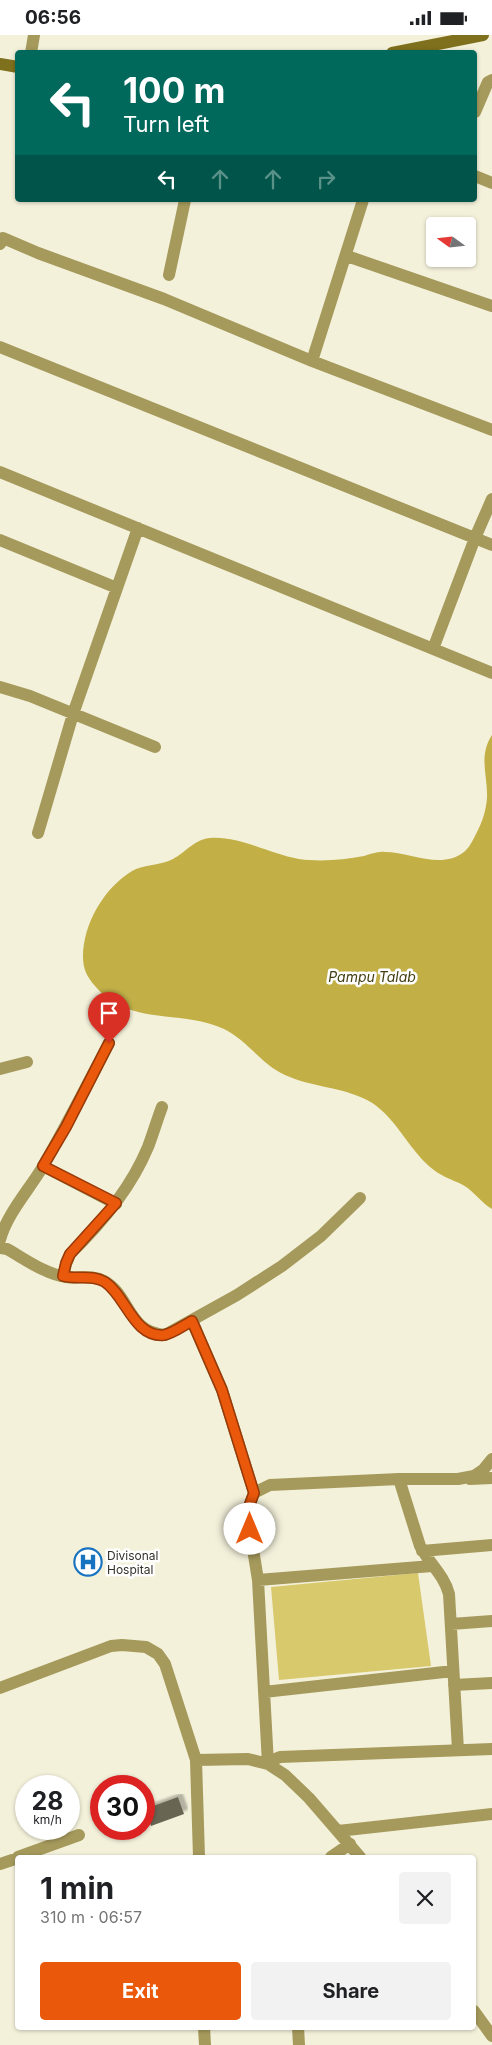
<!DOCTYPE html>
<meta charset="utf-8">
<style>
:root{--surface:#fff;--page:#f2f2f2;--text:#202124;--muted:#757577;--accent:#ea580c}
body{margin:0;font-family:Inter,sans-serif;background:var(--page);color:var(--text);height:100vh;display:flex;flex-direction:column;font-size:19px;white-space:nowrap}
*{box-sizing:border-box;margin:0}
p{font-size:16px;color:var(--muted)}
.icon{flex:none;width:28px;height:28px;fill:none;stroke:currentColor;stroke-width:2;stroke-linecap:round;stroke-linejoin:round}
.map{position:relative;flex:1;overflow:hidden}
.details{position:absolute;left:15px;top:1820px;width:461px;height:175px;display:flex;flex-direction:column;background:var(--surface);border-radius:5px;box-shadow:0 1px 4px #0004}
.details>*{flex:none}
.top-card{position:absolute;left:15px;top:15px;width:462px;height:152px;border-radius:5px;box-shadow:0 1px 4px #0004;background:#00695c;color:#fff;overflow:hidden}
.needle{width:32px;rotate:285deg}
.fabs{position:absolute;left:426px;top:182px;display:grid;gap:10px}
.fabs a{display:grid;place-items:center;width:50px;height:50px;border-radius:5px;background:var(--surface);box-shadow:0 1px 4px #0004;font-size:25px}
.speed{position:absolute;left:15px;top:1740px;display:flex;gap:10px;font-size:25px;font-weight:700;text-align:center}
.speed>*{display:grid;place-content:center;width:65px;height:65px;border-radius:50%;background:var(--surface);box-shadow:0 1px 4px #0004;line-height:1}
.speed small{font-size:12px;font-weight:400}
.speed .limit{border:8px solid #d22;background:#fff;color:#111}
.pin{position:absolute;display:grid;place-items:center;width:42px;height:42px;color:#fff;margin:-51px -21px;border-radius:50% 50% 50% 0;rotate:-45deg;box-shadow:0 0 5px #0007}
.pin .icon{rotate:45deg}
.me{position:absolute;width:55px;margin:-28px;rotate:0deg;stroke-linejoin:round;filter:drop-shadow(0 0 4px #0008)}
.turn{display:flex;align-items:center;gap:18px;height:105px;padding:0 25px;font-size:22px}
.turn .icon{width:65px;height:65px;stroke-width:2.5}
.turn b{display:block;font-size:35px;line-height:42px}
.lanes{display:flex;align-items:center;height:48px;padding:0 25px;background:#0003;justify-content:center;gap:25px;direction:ltr}
.lanes .off{opacity:.35}
.round{display:grid;place-items:center;flex:none;width:52px;height:52px;border-radius:5px;background:var(--page)}
.overview{display:flex;align-items:center;justify-content:space-between;height:85px;padding:0 25px}
h1{font-size:30px;font-weight:700;line-height:38px}
.primary-button{display:flex;gap:10px;margin-top:auto;padding:10px 25px}
.primary-button a{flex:1;height:58px;border-radius:5px;background:var(--accent);color:#fff;font-size:20px;font-weight:700;line-height:58px;text-align:center}
.primary-button a+a{background:var(--page);color:var(--text)}
.status{display:flex;justify-content:space-between;align-items:center;height:35px;padding:0 25px;background:var(--surface);direction:ltr}
.status svg{height:14px;fill:currentColor}
.map>svg:first-child{display:block}
.green{fill:#d9c96d}
.water{fill:#c2b047}
.building{fill:#686552;filter:url(#shadow)}
.lines{fill:none;stroke-linecap:round;stroke-linejoin:round}
.minor{stroke:#a59a5c;stroke-width:12}
.secondary{stroke:#7e701c;stroke-width:12}
.route-casing{stroke:#983908;stroke-width:12}
.route{stroke:#ea580c;stroke-width:9}
.labels{text-anchor:middle;dominant-baseline:central;stroke-width:5;stroke-linejoin:round;paint-order:stroke}
.poi-label{font-size:12px;fill:#333129;stroke:#fff;text-anchor:start}
.water-label{font-size:14px;font-style:italic;fill:#443d10;stroke:#fff}
</style>
<div class="status"><b>06:56</b><svg viewBox="0 0 49 12"><path d="M0 12V9h3v3zM5 12V6h3v6zM10 12V3h3v9zM15 12V0h3v12zM26 1h20v11H26zM47 4h2v5h-2z"/></svg></div>
<div class="map">
<svg width="492" height="2010" viewBox="0 0 492 2010">
<defs>
<filter id="shadow"><feDropShadow dx="4.5" dy="-4.5" stdDeviation="1" flood-color="#0004"/></filter>
</defs>
<rect width="100%" height="100%" fill="#f4f1db"/>
<!-- green -->
<path class="green" d="M418 1538 431 1631 279 1645 271 1552Z"/>
<!-- water -->
<path class="water" d="M492 700V1174C481 1168 474 1156 463 1150 451 1144 440 1141 430 1132 407 1112 394 1079 367 1065 342 1052 311 1052 285 1040 261 1029 248 1006 224 994 182 974 129 992 95 951 87 942 83 934 83 922 83 889 104 853 132 836 144 829 160 831 173 824 186 817 195 804 210 803 241 801 269 819 299 824 320 827 343 825 364 821 371 819 378 816 385 817 410 817 441 835 464 817 469 813 473 805 476 799 482 788 486 776 487 763 488 741 478 721 492 700Z"/>
<!-- building -->
<path class="building" d="M178 1762 184 1779 151 1791 145 1774Z"/>
<g class="lines">
<!-- minor -->
<path class="minor" d="M31 18 34 0
M475 77 488 47 492 45
M475 141 492 148
M0 209 3 203 38 218 164 264 312 326 492 395
M347 221 492 271
M169 240 185 165
M0 312 492 510
M312 326 363 165
M0 437 492 638
M0 505 117 553 73 679 38 798
M117 553 138 493
M433 614 475 503 492 464
M0 652 30 661 155 712
M0 1034 27 1027
M43 1131 116 1169
M0 1205C7 1179 28 1156 42 1133 66 1092 87 1050 109 1008
M0 1213 7 1214C25 1224 45 1239 66 1242 79 1244 92 1239 104 1246 131 1261 127 1297 165 1300L237 1260 282 1231 321 1201 360 1163
M63 1241 66 1229 70 1219C102 1188 131 1153 148 1112 153 1099 157 1085 162 1072
M192 1286 222 1355 254 1458
M399 1444 420 1511C429 1528 444 1540 449 1559L458 1715
M470 1444 492 1443
M422 1516 492 1510
M258 1545 432 1531
M451 1589 492 1586
M454 1650 492 1648
M0 1653 111 1611 122 1610 146 1612 158 1619 165 1629 196 1725 248 1724 268 1729 285 1740 309 1763 360 1822
M264 1657 453 1636
M196 1725 199 1822
M268 1727 280 1722 492 1714
M268 1729 258 1545 247 1477 254 1458 270 1450 399 1444H458L474 1441 483 1435 492 1424
M338 1796 492 1779
M18 1822 79 1800
M331 1822 350 1809
M0 1829 18 1823
M474 1976 492 2001
M204 1992 205 2010
M298 1992 299 2010"/>
<!-- secondary -->
<path class="secondary" d="M392 18 483 0
M0 29 18 32"/>
</g>
<g class="lines">
<!-- route casing -->
<g class="route-casing">
<path id="route" d="M109 1008 66 1092 43 1131 116 1168 70 1219 66 1228 63 1241C77 1245 92 1239 105 1247 126 1261 134 1303 164 1300 174 1298 184 1290 192 1286L222 1355 254 1458 247 1477 250 1494"/>
</g>
<!-- route -->
<use href="#route" class="route"/>
</g>
<!-- icons -->
<defs>
<g id="hospital-ring" transform="scale(1.4375)"><circle r="9.5" fill="#fff" stroke="#1773c0" stroke-width="1.5"/><path d="M-5-5h3v3.5h4V-5h3V5h-3V1.5h-4V5h-3Z" fill="#1773c0"/></g>
</defs>
<g fill-rule="evenodd">
<use href="#hospital-ring" x="88" y="1527"/>
</g>
<g class="labels">
<!-- poi labels -->
<g class="poi-label">
<text x="107" y="1520">Divisonal<tspan x="107" dy="14">Hospital</tspan></text>
</g>
<!-- water labels -->
<g class="water-label">
<text x="372" y="941">Pampu Talab</text>
</g>
</g>
</svg>
<div class="fabs">
<a><svg class="needle" viewBox="-14 -14 28 28"><path d="M0-13l5 13h-10z" fill="#e53935"/><path d="M0 13l5-13h-10z" fill="#757577"/></svg></a>
</div>
<div class="speed"><div>28<small>km/h</small></div><div class="limit">30</div></div>
<div class="pin" style="left:109px;top:1008px;background:#d93025"><svg class="icon" aria-label="arrive" viewBox="0 0 24 24"><path d="M6 21V4h12l-3 4 3 4H6"/></svg></div>
<svg class="me" style="left:250px;top:1494px" viewBox="-20 -20 40 40"><circle r="19" fill="#fff"/><path d="M0-13L10 11 0 6-10 11z" fill="#ea580c"/></svg>
<div class="top-card">
<div class="turn"><svg class="icon" aria-label="left" viewBox="0 0 24 24"><path d="M17 20v-9H6M10 6l-5 5 5 5"/></svg><div><b>100 m</b>Turn left</div></div>
<div class="lanes"><svg class="icon" aria-label="left" viewBox="0 0 24 24"><path d="M17 20v-9H6M10 6l-5 5 5 5"/></svg><svg class="icon off" aria-label="ahead" viewBox="0 0 24 24"><path d="M12 20V5M6 11l6-6 6 6"/></svg><svg class="icon off" aria-label="ahead" viewBox="0 0 24 24"><path d="M12 20V5M6 11l6-6 6 6"/></svg><svg class="icon off" aria-label="right" viewBox="0 0 24 24"><path d="M7 20v-9h11M14 6l5 5-5 5"/></svg></div>
</div>
<section class="details">
<div class="overview"><div><h1>1 min</h1><p>310 m · 06:57</p></div><a class="round"><svg class="icon" aria-label="close" viewBox="0 0 24 24"><path d="M6 6l12 12M18 6L6 18"/></svg></a></div>
<div class="primary-button"><a>Exit</a><a>Share</a></div>
</section>
</div>
